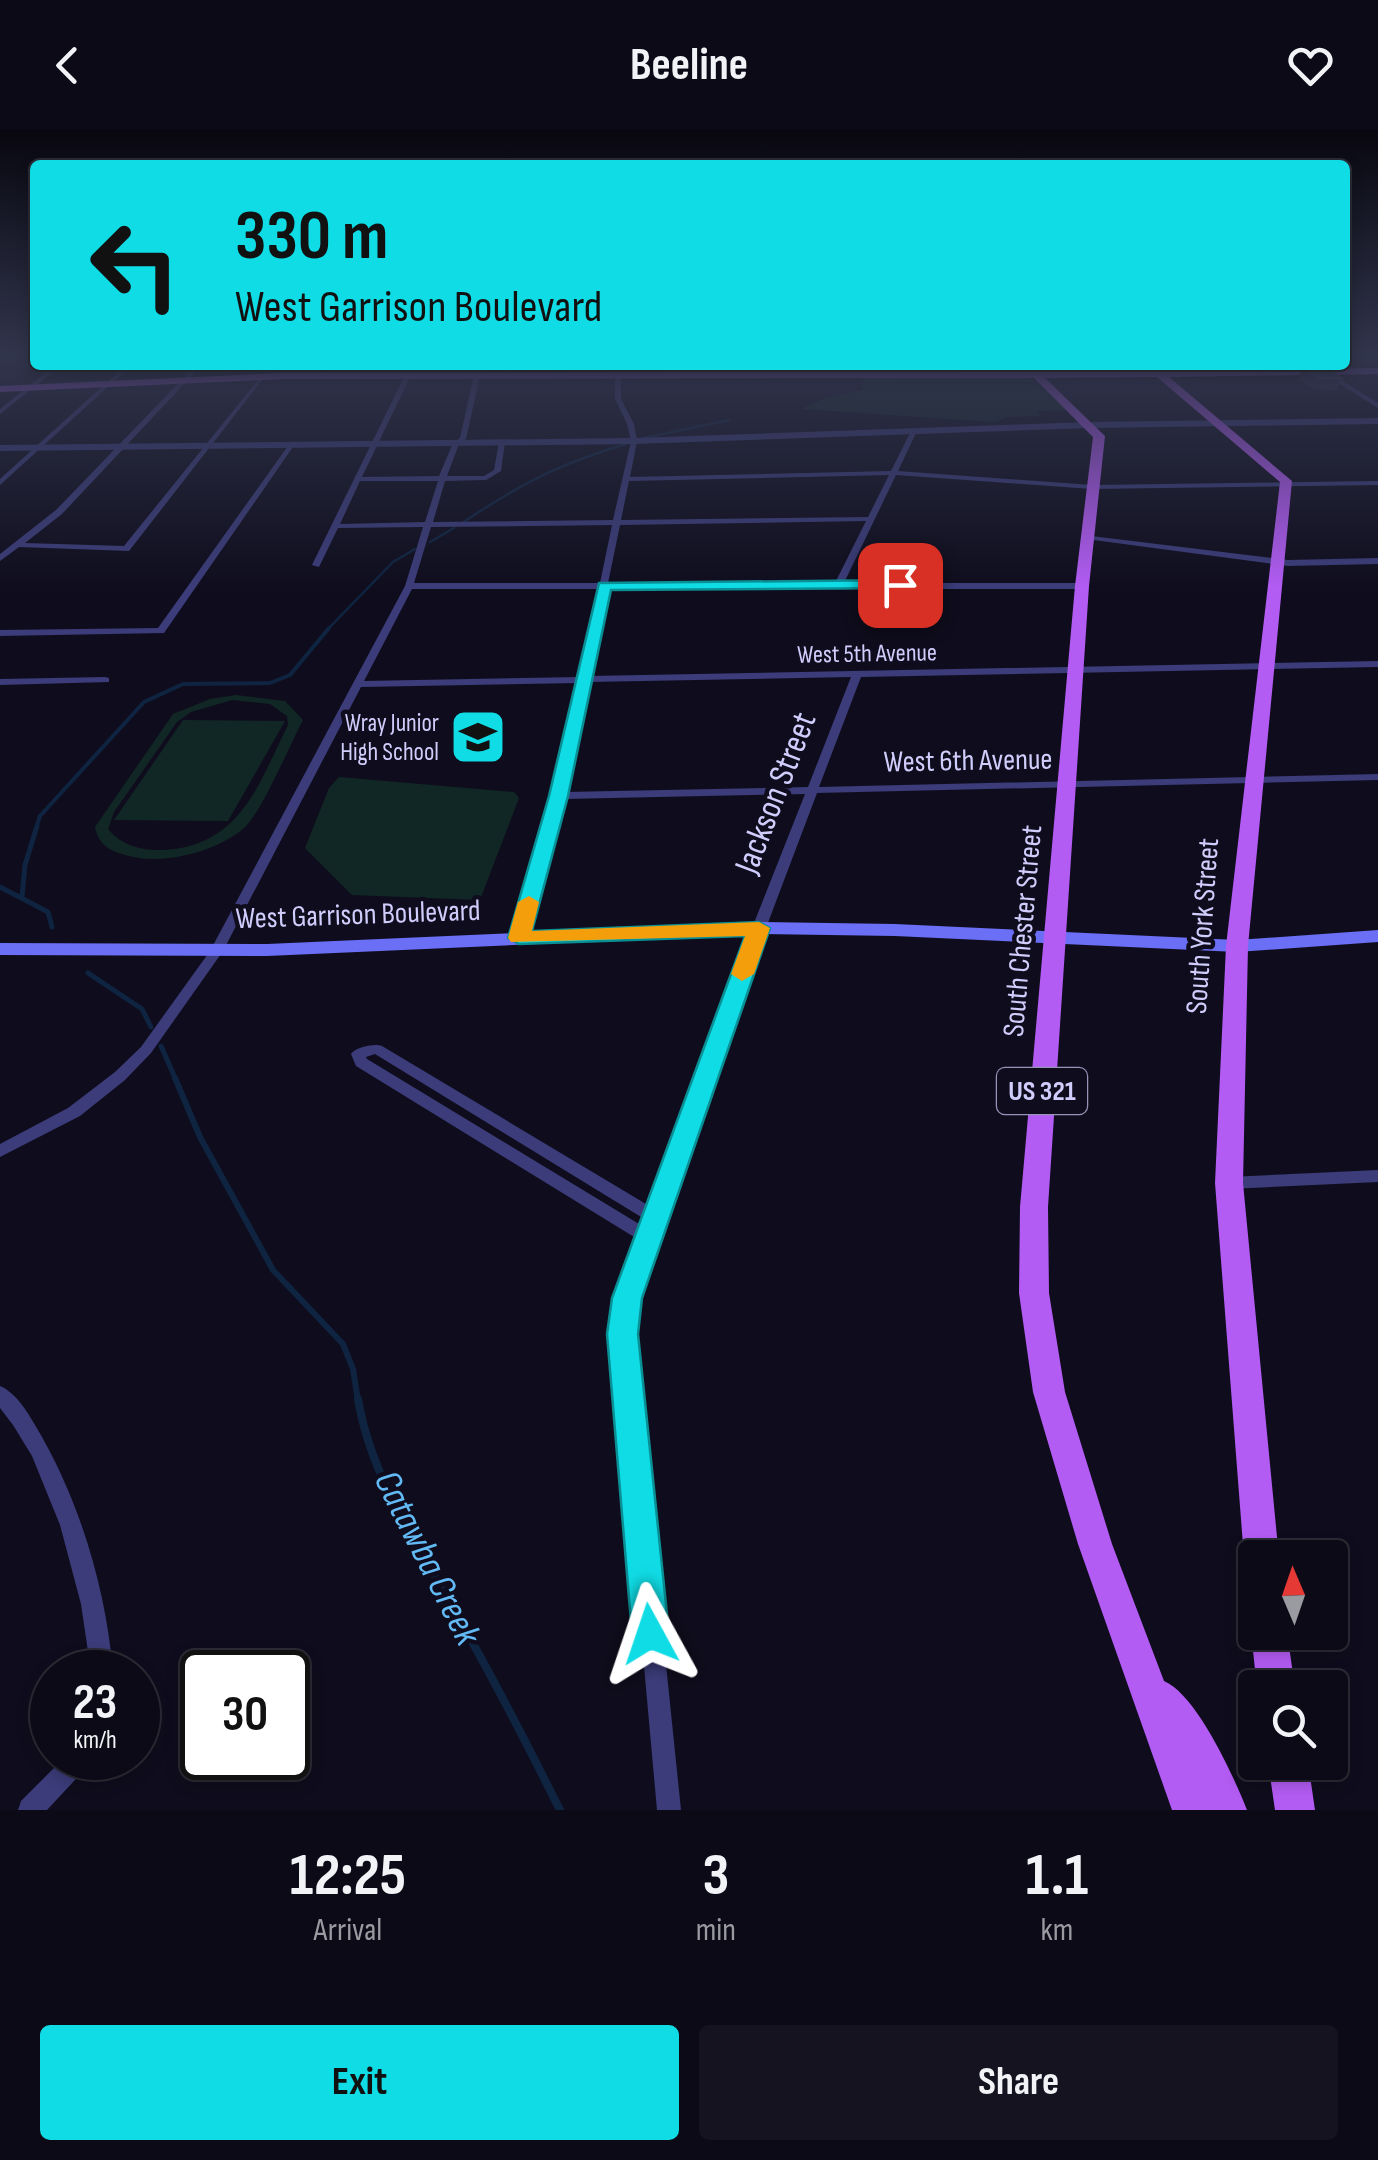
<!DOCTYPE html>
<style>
:root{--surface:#0b0a16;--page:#14131f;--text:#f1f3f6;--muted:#9a9aa1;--line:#2b2b35;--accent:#10dce5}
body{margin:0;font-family:"Sofia Sans Condensed",sans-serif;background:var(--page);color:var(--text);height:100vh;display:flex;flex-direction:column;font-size:38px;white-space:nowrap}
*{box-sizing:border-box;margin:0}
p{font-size:32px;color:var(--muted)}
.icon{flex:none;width:55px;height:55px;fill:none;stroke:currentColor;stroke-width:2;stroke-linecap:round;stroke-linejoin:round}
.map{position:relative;height:1680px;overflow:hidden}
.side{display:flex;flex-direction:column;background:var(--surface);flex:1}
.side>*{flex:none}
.hud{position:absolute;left:30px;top:30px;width:1320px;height:210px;border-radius:10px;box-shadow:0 5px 15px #0003,0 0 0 2px var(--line);background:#10dce5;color:#111;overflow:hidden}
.needle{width:65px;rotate:358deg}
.fabs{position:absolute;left:1238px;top:1410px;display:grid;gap:20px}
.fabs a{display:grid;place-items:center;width:110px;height:110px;border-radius:10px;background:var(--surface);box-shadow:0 5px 15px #0003,0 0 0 2px var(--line);font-size:50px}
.speed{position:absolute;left:30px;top:1520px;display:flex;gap:20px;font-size:50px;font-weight:700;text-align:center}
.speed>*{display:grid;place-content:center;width:130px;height:130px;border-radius:50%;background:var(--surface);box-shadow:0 5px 15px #0003,0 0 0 2px var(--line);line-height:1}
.speed small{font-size:25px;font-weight:400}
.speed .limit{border:5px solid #111;border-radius:15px;background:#fff;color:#111}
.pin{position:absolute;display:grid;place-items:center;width:85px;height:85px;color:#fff;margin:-42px;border-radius:20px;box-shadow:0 5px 15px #0006}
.me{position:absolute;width:110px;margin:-55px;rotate:355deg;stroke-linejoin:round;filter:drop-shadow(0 0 8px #0008)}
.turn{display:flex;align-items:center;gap:35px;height:210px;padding:0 40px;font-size:45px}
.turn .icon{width:130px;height:130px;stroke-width:2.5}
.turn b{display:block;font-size:70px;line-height:85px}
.eta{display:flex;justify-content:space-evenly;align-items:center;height:170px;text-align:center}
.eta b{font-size:60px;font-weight:700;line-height:70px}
.primary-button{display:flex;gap:20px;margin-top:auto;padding:20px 40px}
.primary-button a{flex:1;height:115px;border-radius:10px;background:var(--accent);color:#111;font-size:40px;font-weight:700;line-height:115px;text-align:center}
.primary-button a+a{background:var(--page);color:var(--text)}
header{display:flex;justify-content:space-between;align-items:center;height:130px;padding:0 40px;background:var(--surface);font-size:45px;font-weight:700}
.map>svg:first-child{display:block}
.green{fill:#112725;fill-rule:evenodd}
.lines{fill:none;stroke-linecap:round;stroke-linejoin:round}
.stream-far4{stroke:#0f2440;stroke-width:2.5}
.stream-far3{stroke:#0f2440;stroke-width:4}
.stream-far2{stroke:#0f2440;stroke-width:5}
.stream-far1{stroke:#0f2440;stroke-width:6}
.stream{stroke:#0f2440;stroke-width:8}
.minor{fill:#3b3c79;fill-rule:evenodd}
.tertiary{fill:#3b3c79;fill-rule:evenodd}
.secondary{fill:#6b6ff5;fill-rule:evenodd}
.primary{fill:#b35cf4;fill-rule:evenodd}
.wall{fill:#2c274a}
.shaded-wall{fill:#191530}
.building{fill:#3e395d;stroke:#555076;stroke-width:2.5}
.route{fill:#10dce5;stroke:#0a8f95;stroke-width:2.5}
.slow{fill:#f59e0b}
.labels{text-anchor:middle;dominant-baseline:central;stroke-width:9;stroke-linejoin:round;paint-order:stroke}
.far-street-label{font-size:25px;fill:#d0cdfc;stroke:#0f0d1d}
.far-poi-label{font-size:25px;fill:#d0cdfc;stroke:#0f0d1d;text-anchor:end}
.shield{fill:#0f0d1d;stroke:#9693b9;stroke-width:2.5}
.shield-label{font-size:28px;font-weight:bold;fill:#d0cdfc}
.street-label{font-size:30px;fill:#d0cdfc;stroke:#0f0d1d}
.near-street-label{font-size:35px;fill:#d0cdfc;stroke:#0f0d1d}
.near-water-label{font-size:38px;font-style:italic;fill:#62b9f4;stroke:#0f0d1d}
</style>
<header><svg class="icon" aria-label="back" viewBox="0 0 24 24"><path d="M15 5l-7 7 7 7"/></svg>Beeline<svg class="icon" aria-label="heart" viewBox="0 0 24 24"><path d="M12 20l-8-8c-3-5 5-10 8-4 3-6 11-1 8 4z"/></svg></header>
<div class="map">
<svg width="1378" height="1680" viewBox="0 0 1378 1680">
<rect width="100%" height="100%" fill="#0f0d1d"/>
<!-- green -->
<path class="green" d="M340 235H505L500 241H335Z
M861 248H1030L1069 280 1037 281 1040 286 1008 287 995 292 801 279 821 270 863 260Z
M236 565 285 571 303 590C290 614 262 682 244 698 218 721 167 734 134 727 115 723 99 718 95 697L173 584 210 569ZM232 570 270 574 287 586 288 595C258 655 241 715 164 720 142 721 122 716 108 699L114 682 177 592 191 582Z
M183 590 285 591 228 691 114 690Z
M339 647 514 662 519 668 480 770 352 765 305 718 329 658Z"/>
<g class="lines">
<!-- stream-far4 -->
<path class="stream-far4" d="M643 308 730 290
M462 393C522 353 557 335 626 314
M430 412 454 398
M326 501 393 432 415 419"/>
<!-- stream-far3 -->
<path class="stream-far3" d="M36 698 40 686 144 572 183 554 270 553 290 545 329 498"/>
<!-- stream-far2 -->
<path class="stream-far2" d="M0 757 48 782 52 797
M22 767 25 735 37 696
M88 843 142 879 151 897
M161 916 176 950"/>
<!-- stream-far1 -->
<path class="stream-far1" d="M175 948 200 1007 273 1140 343 1214 353 1239 358 1271"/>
<!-- stream -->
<path class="stream" d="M358 1269C371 1348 418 1414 456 1483 493 1548 527 1614 560 1680"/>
<!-- minor -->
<path class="minor" d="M0 223H35L0 226Z
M55 235H62L0 284V279Z
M126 235H132L0 355V349Z
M196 235H202L62 384 25 413 124 416 262 245H266L129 421 19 417 0 431V424L56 380Z
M328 235H334L326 246H322Z
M1310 235H1317L1378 273V278Z
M408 243 411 245 362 347 439 346 453 313 460 308 474 245 477 243 480 245 466 309 459 314 447 346H484L494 340 499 312 502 310 505 312 501 341 486 350 445 351 433 392 613 390 631 311 627 294 615 269V245L618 243 621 245V269L634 294 637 311 630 347 891 341 911 301 914 299 917 301 898 341 1092 355 1378 351V355L1092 359 896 345 844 453H1082L1086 456 1082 459H607L589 546 1378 531V537L861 547 819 657 1378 644V650L817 663 766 798 636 1168 632 1204 681 1680H657L614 1204 618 1168 639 1110 356 936 351 924C356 917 374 913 382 916L651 1077 752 798 805 664 564 669 526 808 519 812 512 808 553 666 578 553 361 557 223 821 151 923 125 950 80 986 0 1027V1014L68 978 115 942 141 917 210 821 405 456 423 397 338 398 319 437 312 435 405 245ZM889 345 868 387 621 390 629 351ZM360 351H438L425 392 340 394ZM866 391 835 453H608L620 395ZM612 395 600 453H414L431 397ZM412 459H598L579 547 364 551ZM851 547 808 657 565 662 588 552ZM375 924 646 1090 644 1097 367 929 366 927Z
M290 313 295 314 164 503 0 506V500L158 498Z
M1083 405 1288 430 1378 428V434L1288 436 1086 409H1083Z
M105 547 109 548V552L0 555V549Z
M1378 1040V1052L1229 1059 1223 1057 1221 1053 1223 1049 1229 1047Z
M0 1256C15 1262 27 1281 35 1295 79 1368 106 1458 113 1542H91L81 1474 60 1395 32 1326 13 1295 0 1278Z
M64 1628H92L88 1636 47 1680H18L21 1671Z"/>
<!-- tertiary -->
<path class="tertiary" d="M1378 288V294L1090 298 634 314 0 321V315L634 308 1090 292Z"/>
<!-- secondary -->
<path class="secondary" d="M759 792 895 794 1237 810 1378 800V812L1237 822 895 806 759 804 267 826 0 825V813L267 814Z"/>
<!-- primary -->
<path class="primary" d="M1021 235H1032L1039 242 1378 238V244L1169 247 1292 351 1248 816 1243 1053 1279 1428H1255V1442L1250 1440 1244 1428 1215 1053 1226 816 1280 352 1157 247 1045 248 1105 306 1089 456 1048 1077 1049 1163 1065 1262 1112 1414 1164 1551C1197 1565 1234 1647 1247 1680H1172L1078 1414 1033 1262 1019 1163 1020 1077 1075 456 1093 307 1034 248 284 249 0 262V256L284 243 1028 242Z
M1255 1492V1502H1287L1295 1558H1257L1251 1502Z
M1268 1632H1308L1315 1680H1275Z"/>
</g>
<!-- wall -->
<path class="wall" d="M864 235H898V238H866Z
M1302 237 1341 248 1337 260H1315L1299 249Z"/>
<!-- shaded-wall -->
<path class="shaded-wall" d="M8 238 11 250 0 253V240Z"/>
<!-- building -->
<path class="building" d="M1324 236 1341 248H1318L1302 237Z"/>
<!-- sky -->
<linearGradient id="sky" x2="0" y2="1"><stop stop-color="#080710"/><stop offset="0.49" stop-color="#31354c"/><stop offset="1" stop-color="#31354c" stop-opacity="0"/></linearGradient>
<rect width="1378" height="459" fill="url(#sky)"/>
<!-- route -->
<path class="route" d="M900 450 905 452V458L611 460 568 666 532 801 759 792 770 798 642 1168 638 1204 669 1504 664 1517 650 1522 637 1517 632 1504 607 1204 612 1168 745 806 519 814 508 808 549 666 599 453Z"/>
<!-- slow -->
<path class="slow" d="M529 766 539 772 532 801 759 792 770 798 754 844 742 851 731 844 745 806 511 812 508 808 518 772Z"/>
<!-- icons -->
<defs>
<g id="school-square" transform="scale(2.875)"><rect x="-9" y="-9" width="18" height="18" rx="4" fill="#10dce5" stroke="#0f0d1d"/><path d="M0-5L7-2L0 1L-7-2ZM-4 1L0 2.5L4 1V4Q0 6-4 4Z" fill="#111"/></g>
</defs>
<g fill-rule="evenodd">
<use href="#school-square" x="478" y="607"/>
</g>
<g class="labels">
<!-- far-street labels -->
<g class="far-street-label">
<text transform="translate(867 524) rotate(-1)">West 5th Avenue</text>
</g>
<!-- far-poi labels -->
<g class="far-poi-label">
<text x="439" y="593">Wray Junior<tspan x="439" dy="29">High School</tspan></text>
</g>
<!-- shield labels -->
<rect class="shield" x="997" y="938" width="90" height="46" rx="8"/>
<g class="shield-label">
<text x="1042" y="961">US 321</text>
</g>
<!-- street labels -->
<g class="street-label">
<text transform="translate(968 631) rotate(-1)">West 6th Avenue</text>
<text transform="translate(358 785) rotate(-2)">West Garrison Boulevard</text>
<text transform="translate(1203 796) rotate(-86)">South York Street</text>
<text transform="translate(1023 801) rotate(-85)">South Chester Street</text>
</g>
<!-- near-street labels -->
<g class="near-street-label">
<text transform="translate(776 663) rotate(-69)">Jackson Street</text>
</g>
<!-- near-water labels -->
<g class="near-water-label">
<text transform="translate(427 1428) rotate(63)">Catawba Creek</text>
</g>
</g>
</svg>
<div class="fabs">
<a><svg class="needle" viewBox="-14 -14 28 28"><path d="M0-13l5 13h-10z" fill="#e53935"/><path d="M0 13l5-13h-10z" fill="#9a9aa1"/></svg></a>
<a><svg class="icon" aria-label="search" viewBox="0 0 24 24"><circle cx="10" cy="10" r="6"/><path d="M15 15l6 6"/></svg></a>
</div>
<div class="speed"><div>23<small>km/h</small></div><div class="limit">30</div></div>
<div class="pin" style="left:900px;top:455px;background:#d93025"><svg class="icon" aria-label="arrive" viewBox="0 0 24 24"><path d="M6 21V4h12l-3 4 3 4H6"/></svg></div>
<svg class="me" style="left:650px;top:1504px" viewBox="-20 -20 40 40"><path d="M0-17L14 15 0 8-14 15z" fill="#10dce5" stroke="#fff" stroke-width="4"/></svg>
<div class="hud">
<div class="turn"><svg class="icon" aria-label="left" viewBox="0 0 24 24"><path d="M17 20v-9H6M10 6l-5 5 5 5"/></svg><div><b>330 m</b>West Garrison Boulevard</div></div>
</div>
</div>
<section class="side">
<div class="eta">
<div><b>12:25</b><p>Arrival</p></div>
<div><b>3</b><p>min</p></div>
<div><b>1.1</b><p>km</p></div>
</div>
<div class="primary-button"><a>Exit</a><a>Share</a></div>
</section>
